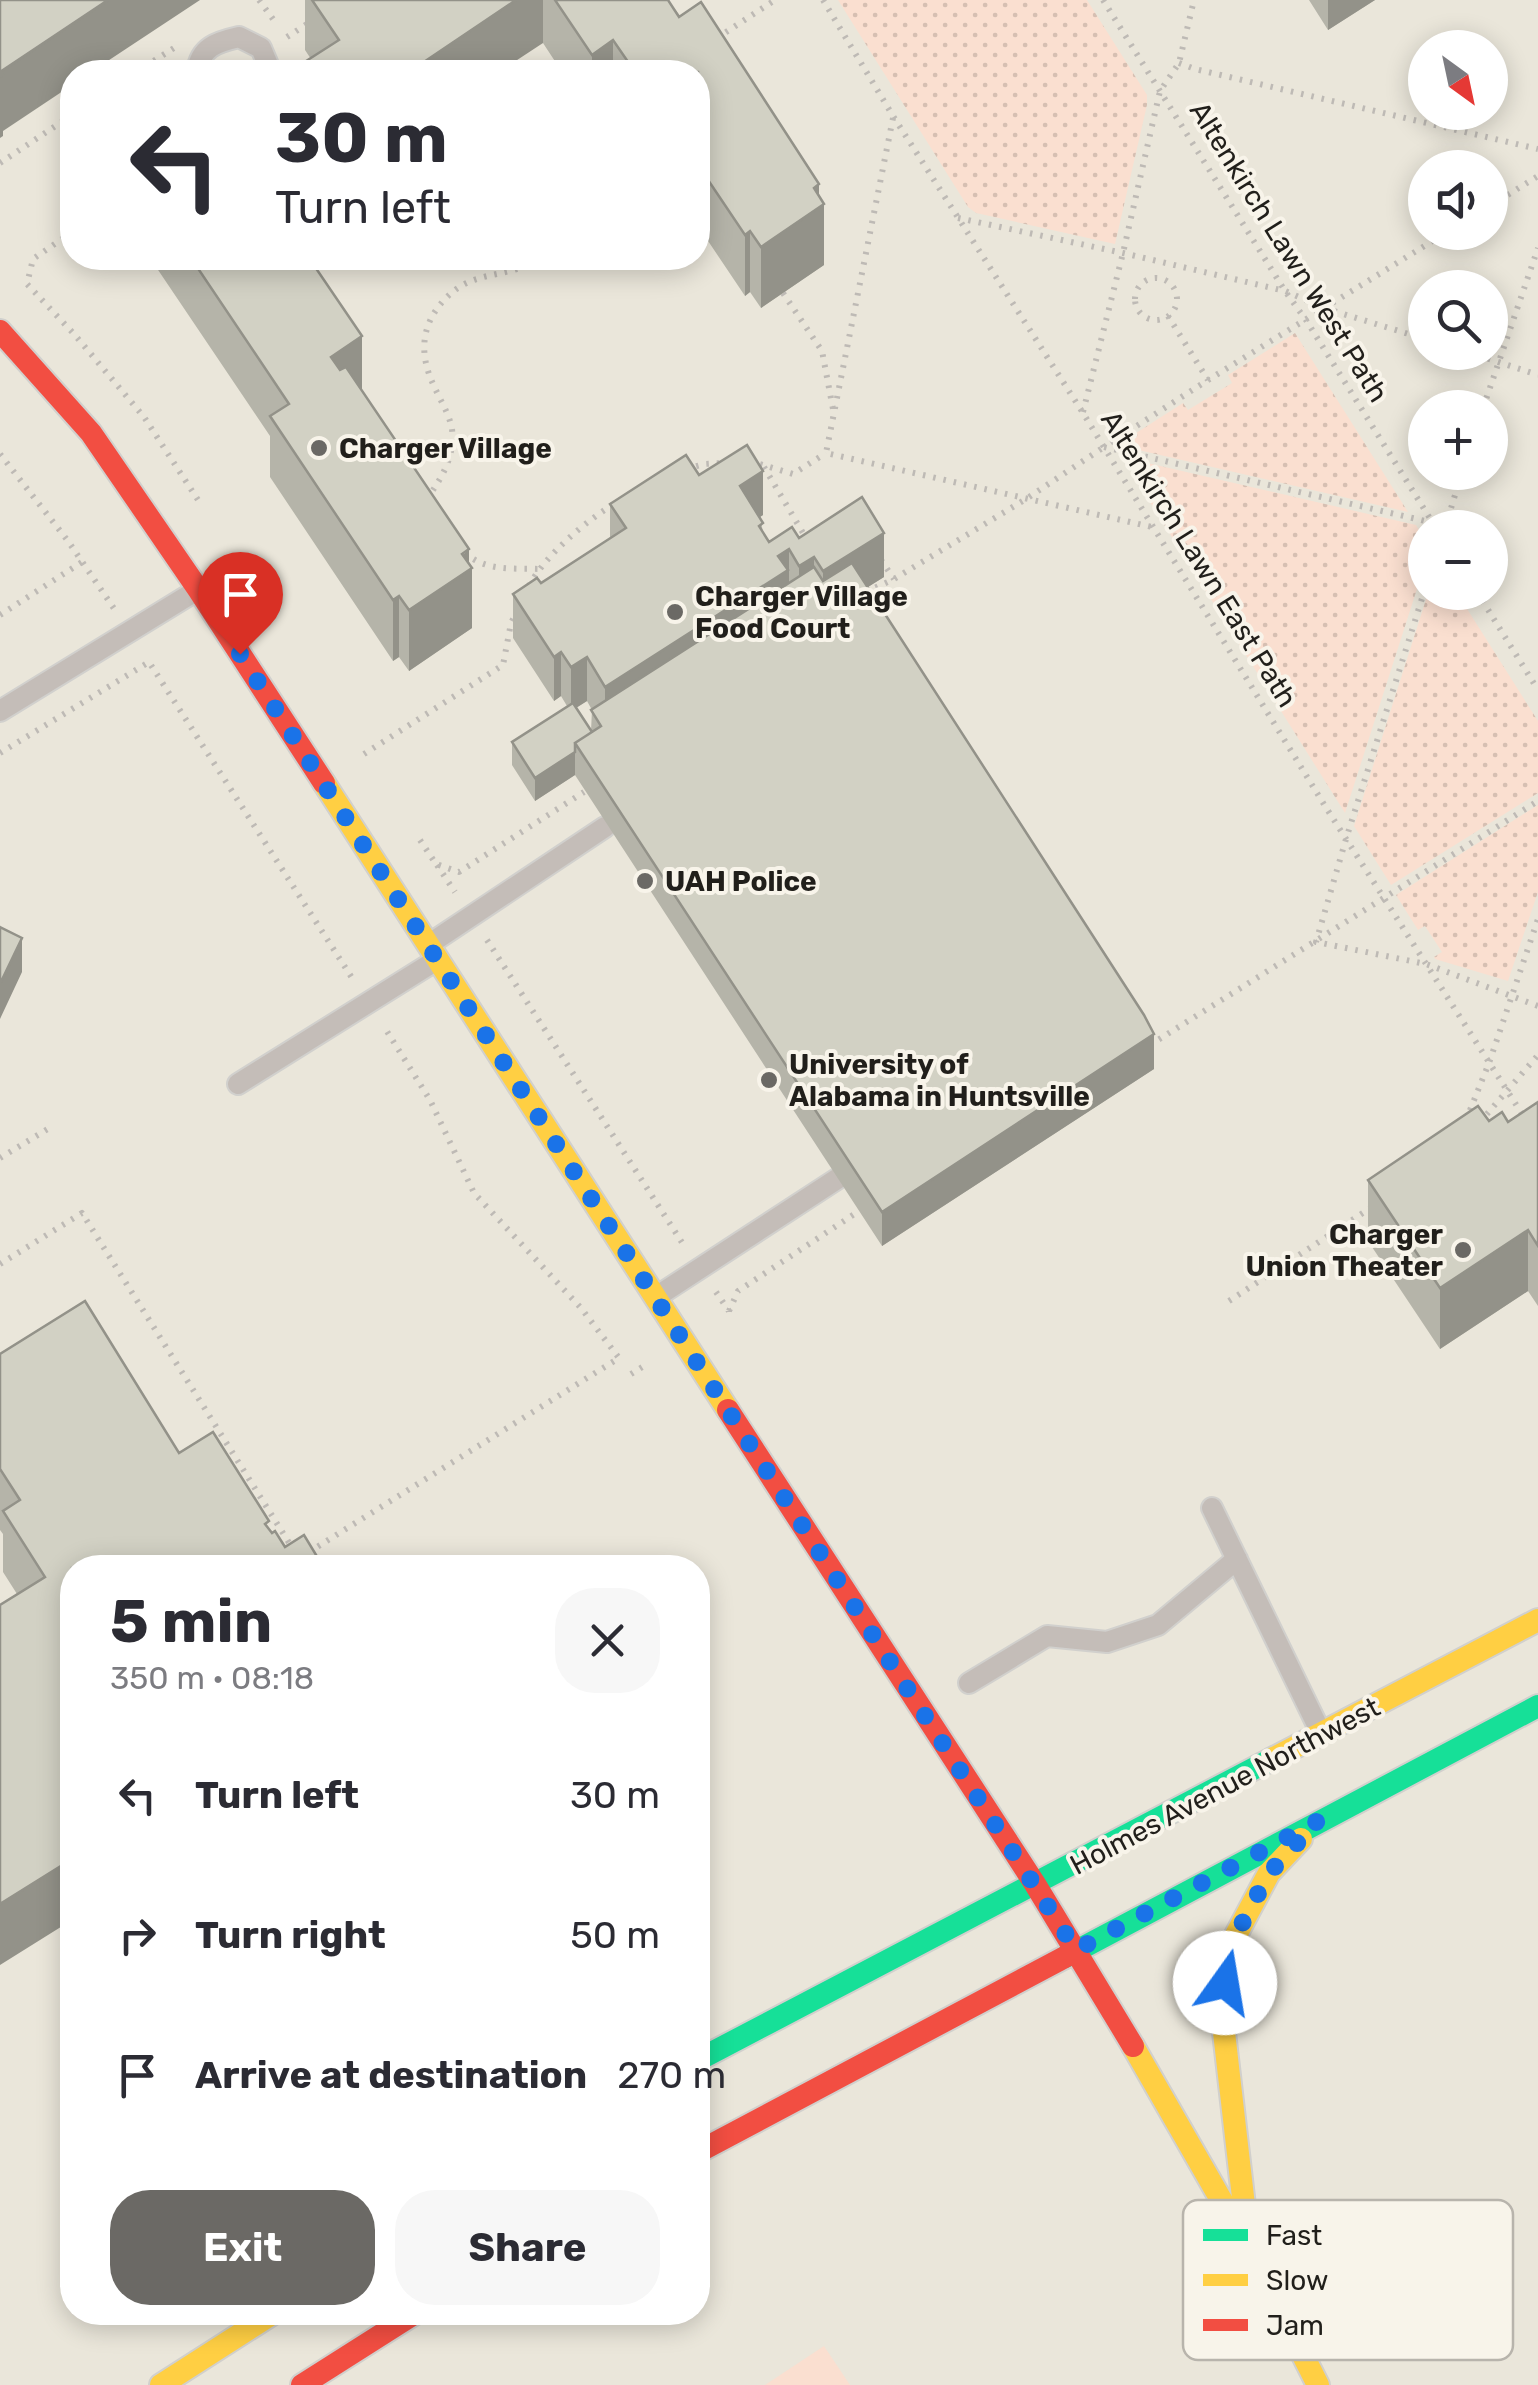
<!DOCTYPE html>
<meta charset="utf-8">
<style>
:root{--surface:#fff;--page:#f7f7f7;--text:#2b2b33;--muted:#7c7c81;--accent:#6b6965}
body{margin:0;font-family:Rubik,sans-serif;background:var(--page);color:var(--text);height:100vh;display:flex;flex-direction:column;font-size:38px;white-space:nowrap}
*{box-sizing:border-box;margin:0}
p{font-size:32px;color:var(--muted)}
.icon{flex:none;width:55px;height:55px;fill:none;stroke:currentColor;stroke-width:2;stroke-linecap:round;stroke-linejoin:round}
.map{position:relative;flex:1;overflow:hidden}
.sheet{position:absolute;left:60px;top:1555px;width:650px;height:770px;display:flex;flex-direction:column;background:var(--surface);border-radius:40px;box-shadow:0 5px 25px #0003}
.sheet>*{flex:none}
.guide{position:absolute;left:60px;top:60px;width:650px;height:210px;border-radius:40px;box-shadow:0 5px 25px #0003;background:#fff;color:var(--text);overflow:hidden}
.needle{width:65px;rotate:147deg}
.buttons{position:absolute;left:1408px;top:30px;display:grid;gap:20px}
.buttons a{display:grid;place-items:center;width:100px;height:100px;border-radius:50%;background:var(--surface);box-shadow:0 5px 25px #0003;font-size:50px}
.pin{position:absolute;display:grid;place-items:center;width:85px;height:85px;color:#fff;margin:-102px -42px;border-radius:50% 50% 50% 0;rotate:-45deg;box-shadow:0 0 10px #0007}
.pin .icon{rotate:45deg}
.me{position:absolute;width:110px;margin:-55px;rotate:13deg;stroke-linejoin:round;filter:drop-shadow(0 0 8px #0008)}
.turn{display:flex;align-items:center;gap:35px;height:210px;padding:0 50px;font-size:45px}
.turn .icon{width:130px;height:130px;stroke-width:2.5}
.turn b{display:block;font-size:70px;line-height:85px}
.round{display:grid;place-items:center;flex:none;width:105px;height:105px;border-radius:40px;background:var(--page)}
.summary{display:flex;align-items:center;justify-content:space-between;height:170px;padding:0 50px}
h1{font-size:60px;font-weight:700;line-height:75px}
.action{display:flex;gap:20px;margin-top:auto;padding:20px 50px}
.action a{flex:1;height:115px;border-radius:40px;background:var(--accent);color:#fff;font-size:40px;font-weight:700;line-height:115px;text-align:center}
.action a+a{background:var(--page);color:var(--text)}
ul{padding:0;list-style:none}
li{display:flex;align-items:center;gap:30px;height:140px;padding:0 50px}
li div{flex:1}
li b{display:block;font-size:38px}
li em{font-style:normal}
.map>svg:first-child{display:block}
.built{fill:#eae6da;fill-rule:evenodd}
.grass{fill:url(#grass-dots)}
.green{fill:#fadfd0}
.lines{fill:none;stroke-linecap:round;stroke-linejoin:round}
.lane-casing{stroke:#d1d0cd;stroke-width:24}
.fast-casing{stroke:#d1d0cd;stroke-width:26}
.slow-casing{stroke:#d1d0cd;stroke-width:26}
.jam-casing{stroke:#d1d0cd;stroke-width:26}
.path{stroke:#bebab5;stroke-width:6;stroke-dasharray:2.5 8;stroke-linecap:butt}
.lane{stroke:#c4bdb8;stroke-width:20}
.fast{stroke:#16e098;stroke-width:22}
.slow{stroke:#ffcf43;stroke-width:22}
.jam{stroke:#f24e42;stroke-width:22}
.wall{fill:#b5b4a9;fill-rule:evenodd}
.shaded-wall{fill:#939289}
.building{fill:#d2d1c4;stroke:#939289;stroke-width:2.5}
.route{stroke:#1a73e8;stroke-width:18;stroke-dasharray:0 32.4}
.poi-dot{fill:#6b6965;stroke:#f8f4ea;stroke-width:4}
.labels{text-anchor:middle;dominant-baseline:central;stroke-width:8;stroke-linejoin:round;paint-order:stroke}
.street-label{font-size:28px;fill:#211f1b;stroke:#f8f4ea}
.poi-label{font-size:28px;font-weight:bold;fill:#211f1b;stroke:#f8f4ea;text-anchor:start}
.key{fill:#f8f4ea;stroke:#b8b4ac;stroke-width:2.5}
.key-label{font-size:28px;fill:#211f1b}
</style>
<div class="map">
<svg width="1538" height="2385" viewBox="0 0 1538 2385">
<defs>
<pattern id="grass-dots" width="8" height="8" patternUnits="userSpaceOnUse" patternTransform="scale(2.5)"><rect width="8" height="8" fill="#fadfd0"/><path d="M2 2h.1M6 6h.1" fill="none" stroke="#d6bfb2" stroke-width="1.8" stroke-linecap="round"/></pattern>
</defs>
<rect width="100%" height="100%" fill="#f4f3ee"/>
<!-- built -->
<path class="built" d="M0 0H1538V2385H0ZM1425 48H1490V112H1425ZM72 72H698V258H72ZM1425 168H1490V232H1425ZM1425 288H1490V352H1425ZM1425 408H1490V472H1425ZM1425 528H1490V592H1425ZM72 1568H698V2312H72Z"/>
<!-- grass -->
<path class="grass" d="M838 0H1087L1147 95V105L1115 244 976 213 968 207Z
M1295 333 1408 512 1134 449 1130 444 1133 435 1183 403 1188 410 1232 383 1228 375Z
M1143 462 1416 525 1425 540V564L1345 813 1133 475V469L1137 463Z
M1428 593H1457L1538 721V793L1391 885 1354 826Z
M1538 805V892L1508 981 1435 959 1434 957 1442 952 1425 926 1418 930 1396 895Z"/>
<!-- green -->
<path class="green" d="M824 2346 850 2385H765Z"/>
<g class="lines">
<!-- lane casing -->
<g class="lane-casing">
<path id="lane" d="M197 72C200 47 217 42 239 37L261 48 271 72
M0 711 194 592
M428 945 605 827
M238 1084 435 961
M656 1297 837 1179
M1212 1508 1321 1733
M969 1683 1047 1636 1107 1642 1158 1625 1237 1559"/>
</g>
<!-- fast casing -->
<g class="fast-casing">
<path id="fast" d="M1065 1957 1538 1706
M698 2060 1272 1759"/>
</g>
<!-- slow casing -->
<g class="slow-casing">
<path id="slow" d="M324 783 728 1410
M1272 1759 1538 1620
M1133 2046 1251 2252 1318 2385
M1246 2223 1222 2015 1228 1950 1269 1873 1301 1839
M161 2385 275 2312"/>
</g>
<!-- jam casing -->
<g class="jam-casing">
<path id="jam" d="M0 331 91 433 198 589 324 783
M728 1410 1035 1884 1133 2046
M698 2152 1065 1957
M302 2385 417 2312"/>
</g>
<!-- path -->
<path class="path" d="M259 0 273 19
M823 0 893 116 1083 413 1325 806 1524 1117
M1103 0 1285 291 1306 320 1436 528
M287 37 310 22
M717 38 775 0
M1179 63 1195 69 1538 149
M136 72 174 48
M893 118 826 453 1152 527
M0 163 72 115
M1490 206 1538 176
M958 218 1123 253 1285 291 1324 308 1425 339
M72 232 33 259 27 284 74 334 144 417 200 503
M1135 299a21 21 0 1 1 42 0a21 21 0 1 1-42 0Z
M783 293 822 351 833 409
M1168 316 1208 380
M1468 352 1538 375
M1483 408 1538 248
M1083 412 1123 253 1160 91 1179 63 1194 0
M0 454 68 541 115 610
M750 461 793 474 826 453
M764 467 806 538
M686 469 704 464 723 463
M427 499C442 477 455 457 452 429 449 413 440 400 434 386 418 353 421 322 448 296 475 269 511 279 539 258
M1434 523 1104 447 1208 380 1447 232
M1445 528 1462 472
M465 553C487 572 514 568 541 569
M881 560 894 579
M529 586C545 555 587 520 617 502
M1425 589 1346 839 1316 942 1426 964 1538 1006
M866 592 894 579 1026 499 1104 447
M1477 592 1538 690
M0 615 82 562
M0 753 149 662 354 981
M364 754 503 665 511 623 515 615
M420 840 436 864 459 872 584 792
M437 865 455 892
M487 940 683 1244
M1150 1045 1538 801
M1466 1120 1489 1063 1538 919
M1480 1122 1538 1055
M0 1158 51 1127
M0 1264 82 1213 293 1549
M716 1292 729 1311
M1229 1301 1372 1207
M729 1311 738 1291 859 1211
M631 1374 647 1364
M309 1552 619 1358 581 1308 474 1193 430 1100 383 1025"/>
<!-- lane -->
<use href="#lane" class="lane"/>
<!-- fast -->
<use href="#fast" class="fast"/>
<!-- slow -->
<use href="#slow" class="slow"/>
<!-- jam -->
<use href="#jam" class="jam"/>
</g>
<!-- wall -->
<path class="wall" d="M305 0H668L819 197 824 265 761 308 750 292 745 296 698 226V72H562L543 43 311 59 305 50Z
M1309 0H1375L1328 30Z
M150 258H309L362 391 469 563 472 628 409 671 399 657 393 661 270 477V436Z
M699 475 763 515 760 517 763 532 769 542 799 538 884 577 868 587 1154 1069 882 1246 575 775 535 801 512 765V742L567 706 561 696 554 701 513 638V594L541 583 610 539V504ZM587 701 592 710 591 731 576 708Z
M1538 1102V1306L1528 1291 1440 1349 1368 1241V1180L1489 1121 1508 1122Z
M0 1354 179 1453 269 1529 285 1547 324 1568 17 1594 3 1572V1534L0 1530Z"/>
<!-- shaded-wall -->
<path class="shaded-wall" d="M108 0H200L91 72H72V85L3 131V136L0 138V72Z
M516 0H543V43L499 72H409Z
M1328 0H1375L1328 30Z
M613 40V72H592V55Z
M819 184V207L824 204V265L761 308V247Z
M750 231V292L745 296V235Z
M362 336V397L331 418V357Z
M763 471V515L740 530V486Z
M884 533V577L823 615V571Z
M469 549V570L472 568V628L409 671V610Z
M789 549V593L605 731V687Z
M814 557V601L799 610V566Z
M399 596V657L393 661V600Z
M561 652V696L554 701V657Z
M587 657V701L571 711V667Z
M575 752V775L535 801V778Z
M22 938V972L0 1019V984Z
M1154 1034V1069L882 1246V1212Z
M1528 1230V1291L1440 1349V1288Z
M72 1859V1920L0 1965V1904Z"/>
<!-- building -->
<path class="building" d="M0 0H108L0 72 3 75 0 77Z
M312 0H516L409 72H289L339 40Z
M555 0H668L679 17 701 2 819 184 814 188 824 204 761 247 750 231 745 235 698 165V72H635L613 40 592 55Z
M191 258H309L362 336 331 357 340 370 346 367 469 549 462 554 472 568 409 610 399 596 393 600 270 416 289 404Z
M747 445 763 471 740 486 763 523 759 526 769 542 792 527 799 538 862 497 884 533 823 571 814 557 799 566 789 549 778 556 788 570 605 687 587 657 571 667 561 652 554 657 513 594 537 578 541 583 626 528 610 504 686 455 699 475Z
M852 563 1144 1015 1154 1034 882 1212 575 743 601 726 591 710 814 567 823 581Z
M573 703 592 732 575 743V752L535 778 512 742Z
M0 927 22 938 0 984Z
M1538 1102V1246L1528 1230 1440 1288 1368 1180 1478 1106 1489 1121 1502 1112 1508 1122Z
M85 1301 179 1453 213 1432 269 1521 265 1524 272 1533 275 1531 285 1547 304 1535 324 1568H72V1859L0 1904V1605L45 1577 3 1511 20 1500 0 1469V1354Z"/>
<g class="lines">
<!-- route -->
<path class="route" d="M240 654 1076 1950 1318 1821 1269 1873 1228 1950 1225 1983"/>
</g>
<!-- markers -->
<g class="poi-dot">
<circle cx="319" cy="448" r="10"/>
<circle cx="675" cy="612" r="10"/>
<circle cx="645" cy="881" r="10"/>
<circle cx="769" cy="1080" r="10"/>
<circle cx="1463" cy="1250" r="10"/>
</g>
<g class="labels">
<!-- street labels -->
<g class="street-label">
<text transform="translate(1289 252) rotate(58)">Altenkirch Lawn West Path</text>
<text transform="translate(1199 559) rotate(58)">Altenkirch Lawn East Path</text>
<text transform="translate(1225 1786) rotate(-28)">Holmes Avenue Northwest</text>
</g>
<!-- poi labels -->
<g class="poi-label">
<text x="339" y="448">Charger Village</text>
<text x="695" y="596">Charger Village<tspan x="695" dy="32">Food Court</tspan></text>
<text x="665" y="881">UAH Police</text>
<text x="789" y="1064">University of<tspan x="789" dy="32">Alabama in Huntsville</tspan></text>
<text x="1443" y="1234" text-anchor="end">Charger<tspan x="1443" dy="32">Union Theater</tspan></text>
</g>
</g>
<!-- legend -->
<rect x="1183" y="2200" width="330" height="160" rx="15" class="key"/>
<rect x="1203" y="2229" width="45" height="12" fill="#16e098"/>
<rect x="1203" y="2274" width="45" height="12" fill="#ffcf43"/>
<rect x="1203" y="2319" width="45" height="12" fill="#f24e42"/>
<g class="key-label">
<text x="1266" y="2245">Fast</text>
<text x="1266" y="2290">Slow</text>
<text x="1266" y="2335">Jam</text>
</g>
</svg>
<div class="buttons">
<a><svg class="needle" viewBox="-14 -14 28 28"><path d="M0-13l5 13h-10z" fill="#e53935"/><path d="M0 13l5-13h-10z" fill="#7c7c81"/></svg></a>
<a><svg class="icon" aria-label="sound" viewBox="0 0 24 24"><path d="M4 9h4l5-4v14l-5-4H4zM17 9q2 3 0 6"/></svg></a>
<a><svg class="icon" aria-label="search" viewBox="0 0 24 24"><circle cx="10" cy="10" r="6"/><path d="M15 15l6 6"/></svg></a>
<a>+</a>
<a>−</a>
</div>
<div class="pin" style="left:240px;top:654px;background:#d93025"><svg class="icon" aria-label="arrive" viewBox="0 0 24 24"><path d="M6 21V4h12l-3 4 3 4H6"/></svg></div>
<svg class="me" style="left:1225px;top:1983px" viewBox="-20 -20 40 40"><circle r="19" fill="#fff"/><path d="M0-13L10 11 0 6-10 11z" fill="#1a73e8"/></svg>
<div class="guide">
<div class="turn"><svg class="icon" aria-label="left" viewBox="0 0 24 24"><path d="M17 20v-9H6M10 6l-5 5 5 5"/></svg><div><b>30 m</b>Turn left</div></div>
</div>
<section class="sheet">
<div class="summary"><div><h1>5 min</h1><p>350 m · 08:18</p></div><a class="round"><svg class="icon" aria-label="close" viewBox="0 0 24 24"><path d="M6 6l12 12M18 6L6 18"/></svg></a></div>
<ul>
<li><svg class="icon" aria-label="left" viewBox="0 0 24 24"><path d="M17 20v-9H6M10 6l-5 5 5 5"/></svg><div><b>Turn left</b></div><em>30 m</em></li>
<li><svg class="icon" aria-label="right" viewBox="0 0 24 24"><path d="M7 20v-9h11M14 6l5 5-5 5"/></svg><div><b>Turn right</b></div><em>50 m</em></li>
<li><svg class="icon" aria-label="arrive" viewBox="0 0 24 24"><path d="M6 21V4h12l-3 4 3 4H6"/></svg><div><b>Arrive at destination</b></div><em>270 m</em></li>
</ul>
<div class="action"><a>Exit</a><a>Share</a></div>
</section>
</div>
